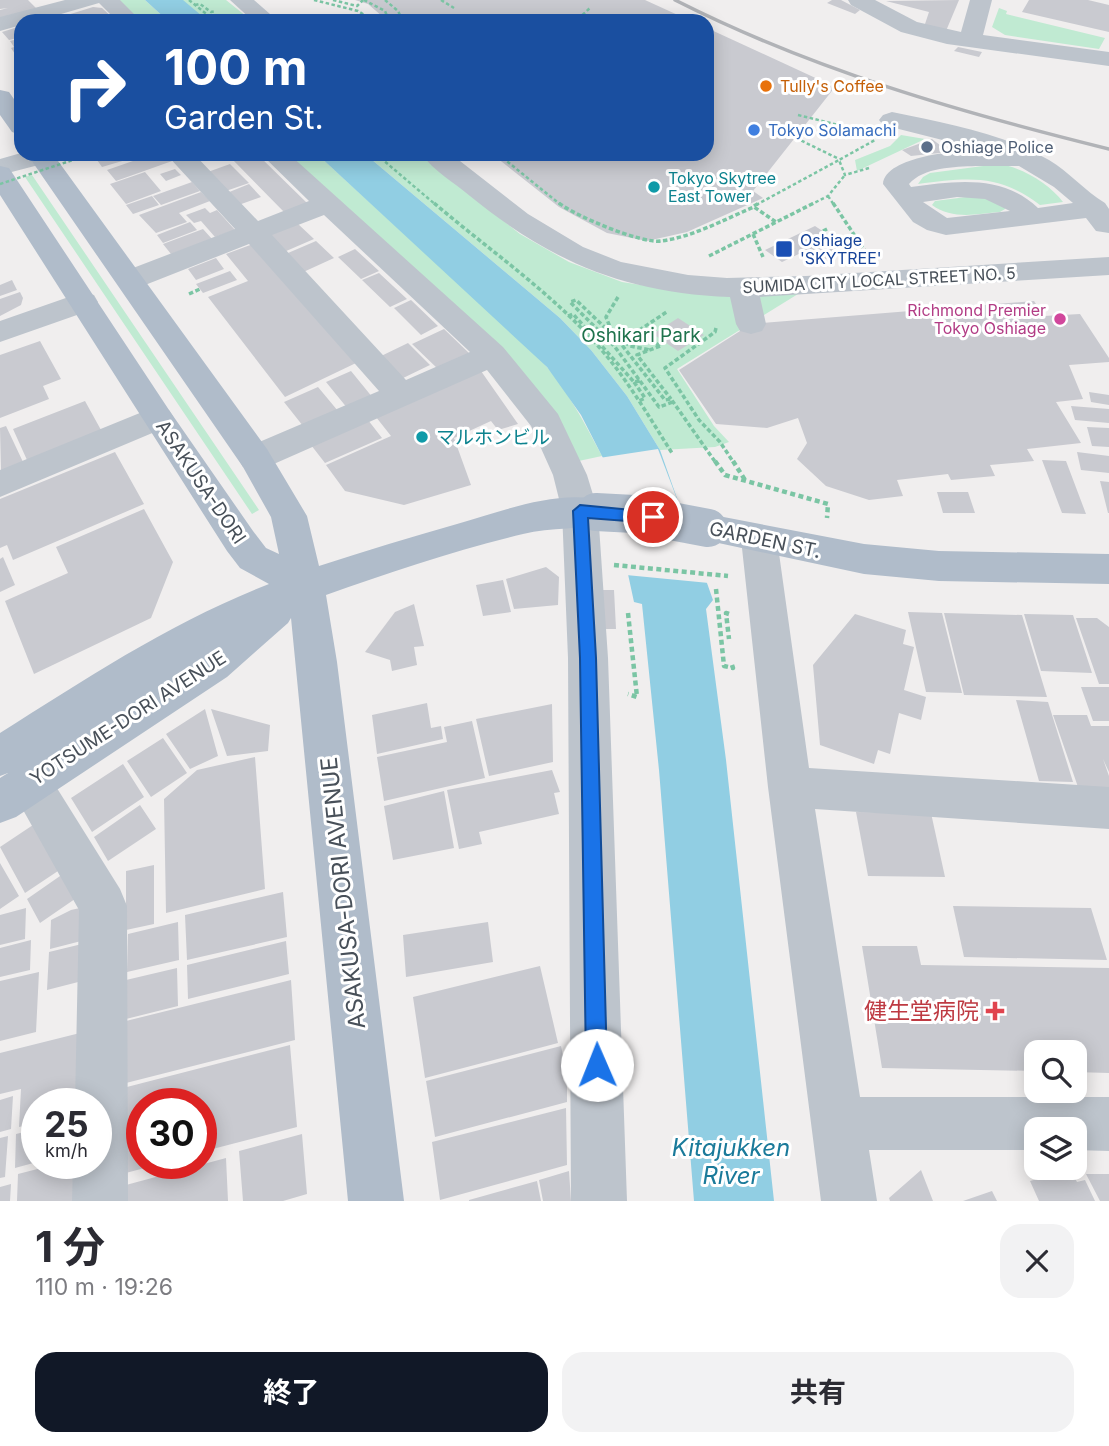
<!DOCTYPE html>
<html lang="ja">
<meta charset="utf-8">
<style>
:root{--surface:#fff;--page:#f2f2f3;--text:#2b2b33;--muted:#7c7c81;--accent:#111827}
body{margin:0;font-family:Inter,"Noto Sans JP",sans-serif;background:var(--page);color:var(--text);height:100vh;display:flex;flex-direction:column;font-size:26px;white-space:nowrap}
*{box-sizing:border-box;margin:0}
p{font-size:23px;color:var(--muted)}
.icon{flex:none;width:38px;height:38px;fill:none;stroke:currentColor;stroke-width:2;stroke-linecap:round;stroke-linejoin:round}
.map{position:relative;height:1201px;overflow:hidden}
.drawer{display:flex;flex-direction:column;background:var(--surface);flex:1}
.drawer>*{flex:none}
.guide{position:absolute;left:14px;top:14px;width:700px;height:147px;border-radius:21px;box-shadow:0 4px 18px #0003;background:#1a4fa0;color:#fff;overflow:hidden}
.controls{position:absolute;left:1024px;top:1040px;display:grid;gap:14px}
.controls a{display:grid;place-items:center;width:63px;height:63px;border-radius:14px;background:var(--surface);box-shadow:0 4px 18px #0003;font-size:35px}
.speed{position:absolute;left:21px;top:1088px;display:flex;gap:14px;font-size:35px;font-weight:700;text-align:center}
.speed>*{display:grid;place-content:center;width:91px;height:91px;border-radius:50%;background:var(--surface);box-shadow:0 4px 18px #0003;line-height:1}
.speed small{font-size:18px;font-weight:400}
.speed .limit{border:10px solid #d22;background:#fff;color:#111}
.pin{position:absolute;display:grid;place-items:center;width:60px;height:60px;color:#fff;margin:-30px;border:4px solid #fff;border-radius:50%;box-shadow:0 2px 7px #0007}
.me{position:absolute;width:77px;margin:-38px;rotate:359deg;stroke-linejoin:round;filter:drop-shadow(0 0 5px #0008)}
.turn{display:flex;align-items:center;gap:24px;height:147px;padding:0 35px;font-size:32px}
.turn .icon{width:91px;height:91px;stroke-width:2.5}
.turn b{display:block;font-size:49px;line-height:60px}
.round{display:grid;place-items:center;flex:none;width:74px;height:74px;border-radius:21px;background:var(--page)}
.headline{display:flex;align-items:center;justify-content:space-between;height:119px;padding:0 35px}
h1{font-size:42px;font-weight:700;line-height:52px}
.button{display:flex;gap:14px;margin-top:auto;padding:14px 35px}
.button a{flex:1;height:80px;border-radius:21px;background:var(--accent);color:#fff;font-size:28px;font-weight:700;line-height:80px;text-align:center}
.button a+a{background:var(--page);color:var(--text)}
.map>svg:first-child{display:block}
.green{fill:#c0ead2}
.water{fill:#91cee3}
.pier{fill:#f0eeee}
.building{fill:#c9cad0}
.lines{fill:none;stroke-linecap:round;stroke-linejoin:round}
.path-far2{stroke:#7bc5a4;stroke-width:2.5;stroke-dasharray:3.5 2.5;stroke-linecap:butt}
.path-far1{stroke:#7bc5a4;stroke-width:3.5;stroke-dasharray:4.5 2.5;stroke-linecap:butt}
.path{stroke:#7bc5a4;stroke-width:4.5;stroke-dasharray:5 3.5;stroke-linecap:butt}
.minor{fill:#bdc4cc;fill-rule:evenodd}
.major{fill:#b0bcca;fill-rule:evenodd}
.rail{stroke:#b1b3b7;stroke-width:3.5}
.path-bridge-far1{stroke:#7bc5a4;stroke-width:2.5;stroke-dasharray:3.5 2.5;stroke-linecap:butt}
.path-bridge{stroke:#7bc5a4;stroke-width:4.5;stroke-dasharray:5 3.5;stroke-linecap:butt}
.major-bridge{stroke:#b0bcca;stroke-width:38}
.route{fill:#1a73e8;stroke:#114b97;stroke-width:2}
.food-dot{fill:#e8710a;stroke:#fff;stroke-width:2.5}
.shop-dot{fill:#3f7fe0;stroke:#fff;stroke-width:2.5}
.service-dot{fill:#5c6f8a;stroke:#fff;stroke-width:2.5}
.culture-dot{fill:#0f9aa8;stroke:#fff;stroke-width:2.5}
.transit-dot{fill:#1a4fb4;stroke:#fff;stroke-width:2.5}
.hotel-dot{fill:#d1479c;stroke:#fff;stroke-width:2.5}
.health-dot{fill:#e0444e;stroke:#fff;stroke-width:2.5}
.labels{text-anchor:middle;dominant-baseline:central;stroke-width:6;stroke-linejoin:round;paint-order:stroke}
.far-food-label{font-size:16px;fill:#c56008;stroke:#fff;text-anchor:start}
.far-shop-label{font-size:16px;fill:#366cbe;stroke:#fff;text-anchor:start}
.far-service-label{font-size:16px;fill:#4e5e75;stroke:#fff;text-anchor:start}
.far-culture-label{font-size:16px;fill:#0d838f;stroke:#fff;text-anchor:start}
.far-transit-label{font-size:16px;fill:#164399;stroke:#fff;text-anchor:start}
.far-street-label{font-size:16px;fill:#485059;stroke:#fff}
.far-hotel-label{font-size:16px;fill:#b23c85;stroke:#fff;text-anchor:end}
.park-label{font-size:19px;fill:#1f734d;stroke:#fff}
.culture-label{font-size:19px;fill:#0d838f;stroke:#fff;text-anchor:start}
.street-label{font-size:19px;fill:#485059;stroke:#fff}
.near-street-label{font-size:23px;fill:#485059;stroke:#fff}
.near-health-label{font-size:23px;fill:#be3a42;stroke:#fff;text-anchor:end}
.near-water-label{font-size:24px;font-style:italic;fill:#1a7a9a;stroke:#fff}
</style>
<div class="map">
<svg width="1109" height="1201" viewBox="0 0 1109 1201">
<rect width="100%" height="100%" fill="#f0eeee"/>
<!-- green -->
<path class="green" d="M117 0H145L168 21H140Z
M182 0H226L252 21H207Z
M999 8 1007 11 1006 14 1105 38 1099 49 1005 35 992 27Z
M901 135 925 139 857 171 855 160 890 146Z
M285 154H317L535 354C564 383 583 420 602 456L574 462Z
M365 154H420L520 234 569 262 622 282 679 291 798 294 677 369 714 426 729 442 715 447 660 450 627 396 591 350 560 318Z
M998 164C1020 166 1050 184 1063 202L1040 205C998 173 967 178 918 184L923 177 930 173Z
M32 175 259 510 252 514 25 177Z
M974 196 986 197 1005 205V209L1000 212C977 214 952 220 932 205L935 201Z"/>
<!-- water -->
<path class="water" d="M145 0H183L208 21H168Z
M317 154H365L560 318 591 350 627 396 660 450 713 600 706 609 726 760 774 1201H694L659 770 642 604 634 602 603 458 581 415 547 367Z"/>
<!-- pier -->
<path class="pier" d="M658 449 709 583 626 575 599 458Z"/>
<!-- building -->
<path class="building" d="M0 0H28L37 9 0 19V10L8 8 0 9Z
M355 0H645L691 21H383V17L368 4Z
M832 0H841L860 10 855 14 827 3Z
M959 0 946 31 924 27 929 12 886 1Z
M1029 0H1088L1109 5V32L1022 12Z
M93 7 102 8 116 21H65L61 17Z
M21 26V37L9 40 2 32Z
M707 28 835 87 753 191 763 198 687 232 647 241 607 233 559 207 492 154H707Z
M21 38V63L11 48 14 47 10 41Z
M958 47 982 52 979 57 954 51Z
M932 139 949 152 911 156 902 150Z
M116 154H146L102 167 97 160Z
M153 154H170L175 160 116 181 107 170Z
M249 154H257L307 203 284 212 233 160Z
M230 164 249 183 223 192 205 173Z
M175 169 181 175 166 181 160 174Z
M145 172 161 191 126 204 110 184Z
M192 182 200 191 161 205 153 196Z
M249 184 261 197 233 207 222 195Z
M201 192 210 201 179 213 187 222 156 233 139 215Z
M152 196 159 205 133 214 126 205Z
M205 208 210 213 217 210 235 230 215 237 201 221 194 223 186 215Z
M190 222 197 230 163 243 157 235Z
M297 223 314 239 277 255 261 238Z
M815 226 833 238 827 240 843 251 820 262 805 251 782 262 765 250Z
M203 229 212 239 171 254 163 244Z
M316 241 334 258 299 274 281 256Z
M253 244 356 363 285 397 208 297 248 281 226 254Z
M355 249 379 271 361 279 338 257Z
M216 258 224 269 196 280 188 269Z
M230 271 237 280 203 293 196 284Z
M379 273 407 299 390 307 362 280Z
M12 280 17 290 0 296V285Z
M20 292 23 298 21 305 0 316V299Z
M411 300 438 326 421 335 394 308Z
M1034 301 1044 316 1080 314 1109 358V362L1069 365 1083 399 1056 402 1081 443 1027 449 1034 461 990 465 995 476 951 480 948 474 897 480 903 496 869 500 826 486 797 459 807 443 798 418 767 428 716 424 679 370 751 324Z
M678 318 704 335 678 351 653 334Z
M444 329 470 354 438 369 412 344Z
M40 341 61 379 43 386 49 399 0 418V355Z
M408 343 430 365 399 380 377 358Z
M351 371 373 398 348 409 326 382Z
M481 371 518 424 498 430 491 421 454 438 471 485 404 505 345 491 326 465 391 436 376 417Z
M318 387 338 411 303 426 284 402Z
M1089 392 1109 395V405L1091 402Z
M85 401 101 430 27 460 13 429Z
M1071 406 1109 409V423L1075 420Z
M368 420 382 438 325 463 311 445Z
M6 426 23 462 1 471 0 428Z
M1087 427 1109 428V447L1092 446Z
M115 452 144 504 13 560 7 545 0 548V499Z
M1077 452 1109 456V473L1081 470Z
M1042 460 1066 461 1086 514 1062 513Z
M1100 481 1109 482V513H1108Z
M937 492H968L975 513H943Z
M144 509 173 562 151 618 34 674 5 601 68 573 56 547Z
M3 557 15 585 0 592V559Z
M546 567 559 577 558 605 514 609 506 579Z
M503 580 511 612 483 616 476 585Z
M599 590H614L616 629H601Z
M414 604 424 646 414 647 417 665 392 671 390 660 365 652 395 612Z
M908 612 942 613 962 693 926 692Z
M944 613 1022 615 1047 697 964 695Z
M855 614 906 630 903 644 914 647 904 690 926 697 921 720 899 713 890 754 878 750 874 764 820 745 813 665Z
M1024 614 1073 615 1092 673 1041 671Z
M1076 618H1097L1109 627V684H1099Z
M1081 687H1109V721H1093Z
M1016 700 1048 702 1073 782 1039 781Z
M427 703 431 728 441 726 443 739 377 754 372 715Z
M552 704 553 762 489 776 476 719Z
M205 709 218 756 190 769 166 734Z
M211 709 270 725 268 751 227 756Z
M1053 715H1087L1091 726H1109V772L1103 759 1109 776V787H1078Z
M472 721 485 778 384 801 377 757 447 742 444 727Z
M163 738 187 773 151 797 127 761Z
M255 757 265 889 166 913 164 799 197 770Z
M123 764 144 797 92 832 71 798Z
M552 770 560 792 554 793 559 814 479 832 482 844 459 849 447 790Z
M444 791 454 848 393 860 384 806Z
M140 805 156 829 108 861 94 837Z
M856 812 931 813 945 877 868 876Z
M42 819 70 863 25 893 0 847Z
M0 863 19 896 0 909Z
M154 865V924L126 930V871Z
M73 867 88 890 40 923 27 899Z
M283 892 287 937 187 960 185 915Z
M89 906V939L50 949 51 920 71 910Z
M953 906 1091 908 1107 960 964 957Z
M26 908 25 939 0 945V915Z
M178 922 179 960 127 972 128 934Z
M488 922 493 962 406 977 403 935Z
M31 940 30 970 0 977V948Z
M286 941 289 974 188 999 187 965Z
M86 943V980L47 990 49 952Z
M862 946H917L921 965 1109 968V1073L1074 1072V1052H1036V1071L882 1068Z
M540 966 558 1043 425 1078 413 997Z
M177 968 178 1006 126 1019V980Z
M39 972 36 1032 0 1041V981Z
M291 980 295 1040 126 1083V1021Z
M84 1032 83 1104H37V1123L19 1127 21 1089 0 1094V1053Z
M290 1045 297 1127 201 1152V1104H142V1164L156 1165 122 1174 123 1088Z
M561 1046 567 1074V1102L435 1137 426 1081Z
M13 1096 11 1129 0 1132V1100Z
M566 1108 567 1165 440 1200 432 1142Z
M37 1129V1162L15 1168 16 1134Z
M302 1134 307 1194 283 1201H243L239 1151Z
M8 1136 5 1177 0 1178V1138Z
M226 1158 228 1201H126V1185Z
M57 1164H77L76 1201H17L18 1174Z
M921 1170 933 1201H890L889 1198Z
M1071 1170 1077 1182 1085 1180 1095 1201H1039L1030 1181Z
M569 1171 571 1201H543L539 1180Z
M1086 1174H1109V1201H1100Z
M537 1181 541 1201H469V1200Z
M11 1184 10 1201H0V1187Z
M992 1191 997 1201H963Z"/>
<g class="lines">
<!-- path-far2 -->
<path class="path-far2" d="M189 0 215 21
M314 0 358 11 374 21
M333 0 357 6 363 0
M364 0 385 11 389 21
M385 0 398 11 403 21
M441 0 454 8
M195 5 200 4 211 12 216 11
M578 19 591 7
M796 138 839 159
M376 154 436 205
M498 154 561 205
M869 168 845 175 839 160 875 140
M828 196 834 205
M756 205 839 160
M810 205 828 196 845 175"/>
<!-- path-far1 -->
<path class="path-far1" d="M434 203C489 250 552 293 599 347 628 380 649 417 672 453
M559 203C575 216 642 244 661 241 693 237 725 219 754 207L776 222
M833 203 867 254
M754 206 759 203
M823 231 829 228
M753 234 763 257
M709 256 814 203
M189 294 200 289
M568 316 573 314 634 382 640 381 615 347 570 302 576 300 618 340 665 400 671 399 716 463
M716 328 715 332 665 368 699 420 720 442 734 463
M612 332 606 317 618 297
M619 338 630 346 650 350
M660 346 638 331 668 311
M660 346 637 355 671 399
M640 381 659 407 673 402
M634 382 645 398 639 401"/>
<!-- path -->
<path class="path" d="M715 461 725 475 828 504 827 518
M733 461 745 480
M716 589 724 666 733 668 732 665
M628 613 637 697 628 694
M729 614 726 613 729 639"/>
<!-- minor -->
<path class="minor" d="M65 0H120L141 21H117L99 3 37 21H21V25L0 31V17Z
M230 0H254L278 21H253Z
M848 0H875L917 22 961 32 970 0H992L983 35 1109 52V66L947 44 901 32 851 5Z
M892 112C945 123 1002 133 1049 160 1069 172 1085 191 1105 203L1109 209V233L1096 231 1086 218 946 235 927 230 913 222 883 184C885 156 960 150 982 150L883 125 879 120 883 115ZM976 166H1019L1054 187 1073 203 1038 208C1002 174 956 181 911 187L909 184C924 167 954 167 976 166ZM957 197 985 199 1010 211 947 218 923 202Z
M21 153V154H62L58 160 0 175V159Z
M166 154H194L258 221 309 201 261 154H289L503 347 558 414 587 475 598 511 608 658 627 1201H571L568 658 562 511 553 475 531 426 487 370 267 467 255 471 243 467 238 458 243 449 379 391 249 244 140 287 130 289 120 287 115 280 120 273 235 229ZM324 215 470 352 406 380 272 235Z
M422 154H451L528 214 583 247 621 262 688 275 727 278 806 276 1109 257V275L760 297 766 324 762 331 751 334 740 331 736 324 730 297C625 293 551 262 470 196 455 183 433 171 422 154Z
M83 292 94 295 98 302 94 309 0 342V321Z
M157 406 169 410 174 418 169 426 0 497V470Z
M759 525 772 529 777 539 809 768 1109 787V829L815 809 860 1097H1109V1151L1074 1150V1129H1036V1150H869L877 1201H821L768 787 741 539 746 529Z
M30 763 45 769 120 889 127 906 128 1201H72L73 1164H96V1104H75L79 910 8 783 15 769Z"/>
<!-- major -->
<path class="major" d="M0 90 9 92 21 109V135L12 132 0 115Z
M27 154H53L267 449 307 516 319 566C365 551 411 537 457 524 504 511 561 487 609 502L614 512 609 522C583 530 551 527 523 534 457 550 390 572 326 595L337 662 404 1201H348L291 618 288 623 227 677 16 817 0 823V778L8 773 0 776V733C87 678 173 621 269 584L240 568 227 551 0 195V166L9 168 169 410 253 531 266 548 279 554 271 517 243 467Z
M708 514 864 544 939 551 1109 554V584L939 581 864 574 695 538 690 528 695 518Z"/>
<!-- rail -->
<path class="rail" d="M675 0C813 70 959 112 1109 149"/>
<!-- path-bridge-far1 -->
<path class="path-bridge-far1" d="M798 115 883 136
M0 184 76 159"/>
<!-- path-bridge -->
<path class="path-bridge" d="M614 565 728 576"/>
<!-- major-bridge -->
<path class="major-bridge" d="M596 512 634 514 708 528"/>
</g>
<!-- route -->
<path class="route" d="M580 505 653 512 661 517 653 523 588 518 596 658 607 1065 604 1073 597 1076 589 1073 586 1065 580 658 573 511Z"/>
<!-- markers -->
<circle class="food-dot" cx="766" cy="86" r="7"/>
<circle class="shop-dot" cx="754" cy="130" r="7"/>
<circle class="service-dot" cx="927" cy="147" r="7"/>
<g class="culture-dot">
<circle cx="654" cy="187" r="7"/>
<circle cx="422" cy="437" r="7"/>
</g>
<rect class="transit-dot" x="775" y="240" width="18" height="18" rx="3.5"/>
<circle class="hotel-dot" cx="1060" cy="319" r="7"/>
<path class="health-dot" d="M991.5 1000.5h7v7h7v7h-7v7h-7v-7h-7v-7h7z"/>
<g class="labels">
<!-- far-food labels -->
<g class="far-food-label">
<text x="780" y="86">Tully's Coffee</text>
</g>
<!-- far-shop labels -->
<g class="far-shop-label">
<text x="768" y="130">Tokyo Solamachi</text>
</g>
<!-- far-service labels -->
<g class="far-service-label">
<text x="941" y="147">Oshiage Police</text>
</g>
<!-- far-culture labels -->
<g class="far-culture-label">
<text x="668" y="178">Tokyo Skytree<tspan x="668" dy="18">East Tower</tspan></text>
</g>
<!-- far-transit labels -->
<g class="far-transit-label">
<text x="800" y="240">Oshiage<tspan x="800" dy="18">'SKYTREE'</tspan></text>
</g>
<!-- far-street labels -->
<g class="far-street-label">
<text transform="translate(879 280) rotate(-3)">SUMIDA CITY LOCAL STREET NO. 5</text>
</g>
<!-- far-hotel labels -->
<g class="far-hotel-label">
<text x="1046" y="310">Richmond Premier<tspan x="1046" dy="18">Tokyo Oshiage</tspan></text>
</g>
<!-- park labels -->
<g class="park-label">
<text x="641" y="335">Oshikari Park</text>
</g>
<!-- culture labels -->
<g class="culture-label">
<text x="436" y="437">マルホンビル</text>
</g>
<!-- street labels -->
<g class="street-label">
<text transform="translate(201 482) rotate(56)">ASAKUSA-DORI</text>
<text transform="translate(765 540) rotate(12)">GARDEN ST.</text>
<text transform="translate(128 718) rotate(-33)">YOTSUME-DORI AVENUE</text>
</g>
<!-- near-street labels -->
<g class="near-street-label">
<text transform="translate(343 893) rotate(-96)">ASAKUSA-DORI AVENUE</text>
</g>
<!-- near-health labels -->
<g class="near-health-label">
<text x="979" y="1011">健生堂病院</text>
</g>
<!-- near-water labels -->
<g class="near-water-label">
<text x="731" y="1147">Kitajukken<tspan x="731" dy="28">River</tspan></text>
</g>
</g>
</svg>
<div class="controls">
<a><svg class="icon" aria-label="search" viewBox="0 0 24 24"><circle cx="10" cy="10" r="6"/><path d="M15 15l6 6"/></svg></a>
<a><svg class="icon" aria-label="layers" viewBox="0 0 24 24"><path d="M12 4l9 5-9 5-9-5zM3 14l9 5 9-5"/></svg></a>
</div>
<div class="speed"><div>25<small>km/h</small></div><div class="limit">30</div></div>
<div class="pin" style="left:653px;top:517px;background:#d93025"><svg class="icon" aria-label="arrive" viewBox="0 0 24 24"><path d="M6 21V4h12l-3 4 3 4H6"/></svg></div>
<svg class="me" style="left:597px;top:1065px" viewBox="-20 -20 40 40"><circle r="19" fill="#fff"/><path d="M0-13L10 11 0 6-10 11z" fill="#1a73e8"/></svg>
<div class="guide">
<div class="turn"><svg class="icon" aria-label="right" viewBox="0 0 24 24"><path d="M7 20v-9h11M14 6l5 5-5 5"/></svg><div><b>100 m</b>Garden St.</div></div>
</div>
</div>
<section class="drawer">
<div class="headline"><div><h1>1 分</h1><p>110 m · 19:26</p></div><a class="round"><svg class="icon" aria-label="close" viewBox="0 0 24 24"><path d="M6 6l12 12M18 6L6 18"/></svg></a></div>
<div class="button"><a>終了</a><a>共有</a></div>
</section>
